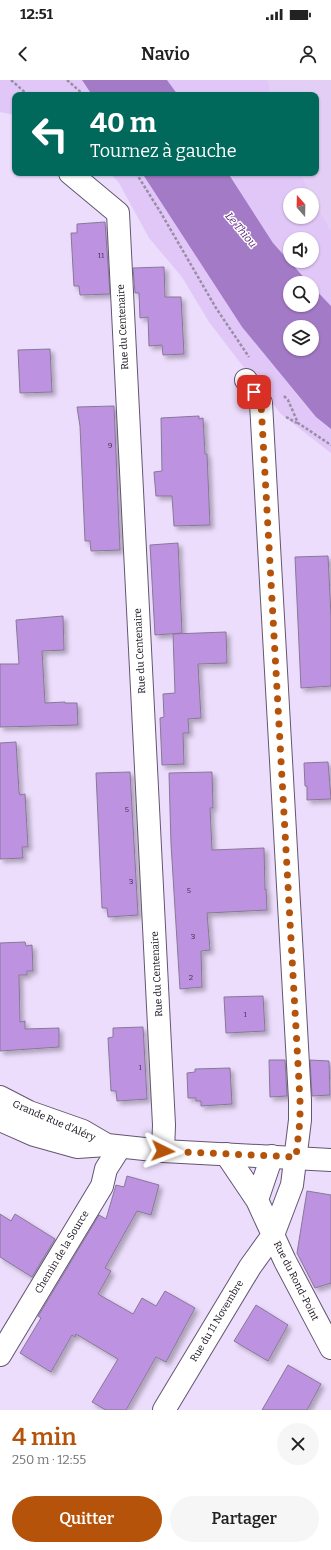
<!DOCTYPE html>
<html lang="fr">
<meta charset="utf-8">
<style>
:root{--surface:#fff;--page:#f6f6f6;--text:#222;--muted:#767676;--accent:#b45309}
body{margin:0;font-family:Bitter,serif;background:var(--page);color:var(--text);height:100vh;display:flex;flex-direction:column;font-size:15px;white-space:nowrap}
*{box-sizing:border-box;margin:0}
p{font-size:13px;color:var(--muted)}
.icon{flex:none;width:22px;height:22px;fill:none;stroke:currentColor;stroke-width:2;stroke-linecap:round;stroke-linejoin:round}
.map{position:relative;height:1330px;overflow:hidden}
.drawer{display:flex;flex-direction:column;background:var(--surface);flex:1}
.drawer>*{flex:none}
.hud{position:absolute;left:12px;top:12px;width:307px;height:84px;border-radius:8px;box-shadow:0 1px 3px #0004;background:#00695c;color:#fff;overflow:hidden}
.needle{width:26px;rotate:340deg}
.controls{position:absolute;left:283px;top:108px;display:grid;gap:8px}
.controls a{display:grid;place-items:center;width:36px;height:36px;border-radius:50%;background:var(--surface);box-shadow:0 1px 3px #0004;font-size:20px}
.pin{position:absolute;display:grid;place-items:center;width:34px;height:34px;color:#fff;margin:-17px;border-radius:8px;box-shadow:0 2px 6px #0006}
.me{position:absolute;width:44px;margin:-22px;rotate:93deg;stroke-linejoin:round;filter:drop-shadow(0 0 3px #0008)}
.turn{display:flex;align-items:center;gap:14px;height:84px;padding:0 12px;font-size:18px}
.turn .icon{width:52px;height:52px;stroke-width:2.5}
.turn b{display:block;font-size:28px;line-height:34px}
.round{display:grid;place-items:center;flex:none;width:42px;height:42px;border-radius:21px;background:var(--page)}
.headline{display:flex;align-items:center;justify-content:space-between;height:68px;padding:0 12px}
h1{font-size:24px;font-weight:600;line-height:30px;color:var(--accent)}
.primary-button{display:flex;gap:8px;margin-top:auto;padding:8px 12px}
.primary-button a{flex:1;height:46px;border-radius:24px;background:var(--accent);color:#fff;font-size:16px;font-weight:600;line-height:46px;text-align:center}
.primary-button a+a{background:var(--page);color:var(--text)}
.status{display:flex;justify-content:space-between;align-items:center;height:28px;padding:0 20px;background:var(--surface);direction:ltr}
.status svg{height:11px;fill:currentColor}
header{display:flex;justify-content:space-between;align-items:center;height:52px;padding:0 12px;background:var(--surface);font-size:18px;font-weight:600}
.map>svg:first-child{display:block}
.built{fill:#e3cff5}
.green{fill:#e0c7f7;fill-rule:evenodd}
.water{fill:#a37ac6;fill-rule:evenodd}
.building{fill:#bd93e1;stroke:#877995;filter:url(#shadow)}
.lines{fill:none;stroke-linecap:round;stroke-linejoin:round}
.street-casing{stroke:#635670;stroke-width:24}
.secondary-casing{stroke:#635670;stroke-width:24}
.path{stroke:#9a8da5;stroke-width:2.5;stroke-dasharray:3 2;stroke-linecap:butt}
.street{stroke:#fff;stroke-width:22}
.secondary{stroke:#fff;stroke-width:22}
.route{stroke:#b45309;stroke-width:7;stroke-dasharray:0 12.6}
.labels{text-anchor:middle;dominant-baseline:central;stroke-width:3;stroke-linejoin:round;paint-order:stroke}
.number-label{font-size:8px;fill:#3e2e4a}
.street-label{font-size:10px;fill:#130d18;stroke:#fff}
.water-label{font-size:11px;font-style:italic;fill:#511874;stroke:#fff}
</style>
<div class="status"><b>12:51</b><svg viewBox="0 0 49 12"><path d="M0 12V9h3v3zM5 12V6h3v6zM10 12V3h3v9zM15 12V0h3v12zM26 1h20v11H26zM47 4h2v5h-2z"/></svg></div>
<header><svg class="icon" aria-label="back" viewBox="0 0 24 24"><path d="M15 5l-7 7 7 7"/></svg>Navio<svg class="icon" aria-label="person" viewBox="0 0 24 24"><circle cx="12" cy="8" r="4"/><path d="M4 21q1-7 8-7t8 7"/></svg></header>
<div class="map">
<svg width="331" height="1330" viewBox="0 0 331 1330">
<defs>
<filter id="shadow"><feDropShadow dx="3.5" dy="3.5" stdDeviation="2" flood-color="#0004"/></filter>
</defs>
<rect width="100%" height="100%" fill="#edddfd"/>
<!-- built -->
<path class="built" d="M268 0H331V151L300 93H316V15H271Z"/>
<!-- green -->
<path class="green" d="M0 0H82L92 15H15V35L0 32Z
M167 0H268L271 15H178Z
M110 93H142L242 247 316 337 331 349V373L281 334 242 285 209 242 182 197 149 158 119 103Z
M228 93H300L312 115H290V137H312V116L331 151V226L312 206V203H309L273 163ZM290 159H312V181H290Z"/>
<!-- water -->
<path class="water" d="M82 0H167L178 15H92Z
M142 93H228L273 163 309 203H290V225H312V206L331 226V349L316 337 242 247ZM290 247H312V269H290Z"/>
<!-- building -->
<path class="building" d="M105 142 110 214 80 215 79 206H74L71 153H77V144Z
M164 187 165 217H181L184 274 163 275 162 265 149 266 148 237 140 238 139 213H135L133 188Z
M50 269 52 312 20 313 18 270Z
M114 326 120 470 91 471 90 461H85L80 346 77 327Z
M199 336V339L203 338 205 374H207L210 445 174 446 172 416H156L154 392 162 391 161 338Z
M178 463 182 553 155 555 150 465Z
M328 476 331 536V606L301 608 295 477Z
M63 536 64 570 42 571 45 623 65 622V623H77L78 645 0 647V584H19L16 540Z
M226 552 227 583 198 584 201 638 188 639 189 653H183L184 684 162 685 160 638 164 637 163 614 175 613 173 554Z
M16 662 19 712 20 715 25 714 28 767H22L23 778 0 779V663Z
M328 682 331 719 307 720V706H305L304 683Z
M130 692 138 835 108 837 107 828H102L96 693Z
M212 692 213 728H210L212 770 264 768 265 810 266 809 267 830 207 833 210 870 201 871 202 907 180 909 171 764 169 693Z
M25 862 26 866 32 865 33 891H27V895H19L20 942 25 941V949L59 948V967L0 971V863Z
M263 916 265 951 226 953 224 917Z
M143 947 147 1019 117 1021 116 1011H111L108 958 113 957V948Z
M269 980H285L287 1016 270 1017Z
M310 980 329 981 330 1015 312 1016Z
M230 988 232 1024 201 1026V1021H196V1018H188L187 993 195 992V989Z
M127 1096 159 1105 151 1135 137 1131 105 1188 111 1191 98 1214 133 1234 142 1218 156 1226 165 1211 195 1228 166 1282 156 1277 126 1330H106L92 1322 118 1279 76 1254 75 1257 72 1255 51 1292 20 1273 41 1238 38 1236 40 1233 99 1135 106 1139 116 1105 124 1107Z
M307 1111 331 1115V1203L315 1208 297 1173Z
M0 1134 11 1141 15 1134 55 1159 32 1197 0 1177Z
M256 1225 288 1245 268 1281 234 1261Z
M288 1285 321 1304 307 1330H262Z"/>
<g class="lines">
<!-- street casing -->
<g class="street-casing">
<path id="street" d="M70 93 118 133 164 1045 163 1071
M226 1074 257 1120
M272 1076 257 1120 285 1181 331 1268
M0 1275 102 1106 106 1089 120 1067
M164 1330 250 1187 273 1155 292 1105 300 1040V1020L261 323 246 300"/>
</g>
<!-- secondary casing -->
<g class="secondary-casing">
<path id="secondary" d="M0 1017 29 1032 83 1051 107 1065
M0 1040 34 1055 77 1067 107 1065 163 1071 331 1080"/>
</g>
<!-- path -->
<path class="path" d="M11 0 28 15
M67 0 84 15
M136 93 161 133 216 228 249 277
M284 316 288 320 298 343 331 365
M286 337 297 343"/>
<!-- street -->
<use href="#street" class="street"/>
<!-- secondary -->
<use href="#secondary" class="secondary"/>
</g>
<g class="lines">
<!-- route -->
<path class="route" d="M163 1071 296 1077 300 1040V1020L261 323 254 312"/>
</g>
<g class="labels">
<!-- number labels -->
<g class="number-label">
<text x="101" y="175">11</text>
<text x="110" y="365">9</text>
<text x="127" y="729">5</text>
<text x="131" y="801">3</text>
<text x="189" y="810">5</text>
<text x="193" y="856">3</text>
<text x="191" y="897">2</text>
<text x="245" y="934">1</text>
<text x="140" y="987">1</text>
</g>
<!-- street labels -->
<g class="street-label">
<text transform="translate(123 247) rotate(-93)">Rue du Centenaire</text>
<text transform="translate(140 571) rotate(-93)">Rue du Centenaire</text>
<text transform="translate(157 894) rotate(-93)">Rue du Centenaire</text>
<text transform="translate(54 1041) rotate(23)">Grande Rue d'Aléry</text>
<text transform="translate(62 1172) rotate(-59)">Chemin de la Source</text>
<text transform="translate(296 1201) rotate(63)">Rue du Rond-Point</text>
<text transform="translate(217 1241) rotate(-59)">Rue du 11 Novembre</text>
</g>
<!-- water labels -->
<g class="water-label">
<text transform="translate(241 150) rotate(50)">Le Thiou</text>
</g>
</g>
</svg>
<div class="controls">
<a><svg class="needle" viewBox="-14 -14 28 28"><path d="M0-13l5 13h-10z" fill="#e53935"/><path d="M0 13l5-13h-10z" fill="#767676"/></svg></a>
<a><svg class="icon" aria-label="sound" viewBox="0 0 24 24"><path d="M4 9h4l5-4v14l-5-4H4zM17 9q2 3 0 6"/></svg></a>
<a><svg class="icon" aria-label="search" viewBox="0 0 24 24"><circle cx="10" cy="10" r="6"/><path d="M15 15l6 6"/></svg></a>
<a><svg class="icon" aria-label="layers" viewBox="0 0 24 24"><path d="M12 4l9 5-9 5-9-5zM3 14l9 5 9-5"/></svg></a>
</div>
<div class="pin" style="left:254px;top:312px;background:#d93025"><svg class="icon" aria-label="arrive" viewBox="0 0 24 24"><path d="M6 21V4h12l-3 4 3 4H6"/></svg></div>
<svg class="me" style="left:163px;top:1071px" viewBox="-20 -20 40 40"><path d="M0-17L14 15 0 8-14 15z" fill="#b45309" stroke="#fff" stroke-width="4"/></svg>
<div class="hud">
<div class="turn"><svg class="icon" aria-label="left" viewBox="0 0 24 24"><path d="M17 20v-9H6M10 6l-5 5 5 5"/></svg><div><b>40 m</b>Tournez à gauche</div></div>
</div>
</div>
<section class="drawer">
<div class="headline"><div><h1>4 min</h1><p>250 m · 12:55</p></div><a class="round"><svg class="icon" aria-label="close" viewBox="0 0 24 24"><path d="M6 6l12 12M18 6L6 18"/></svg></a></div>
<div class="primary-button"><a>Quitter</a><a>Partager</a></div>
</section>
